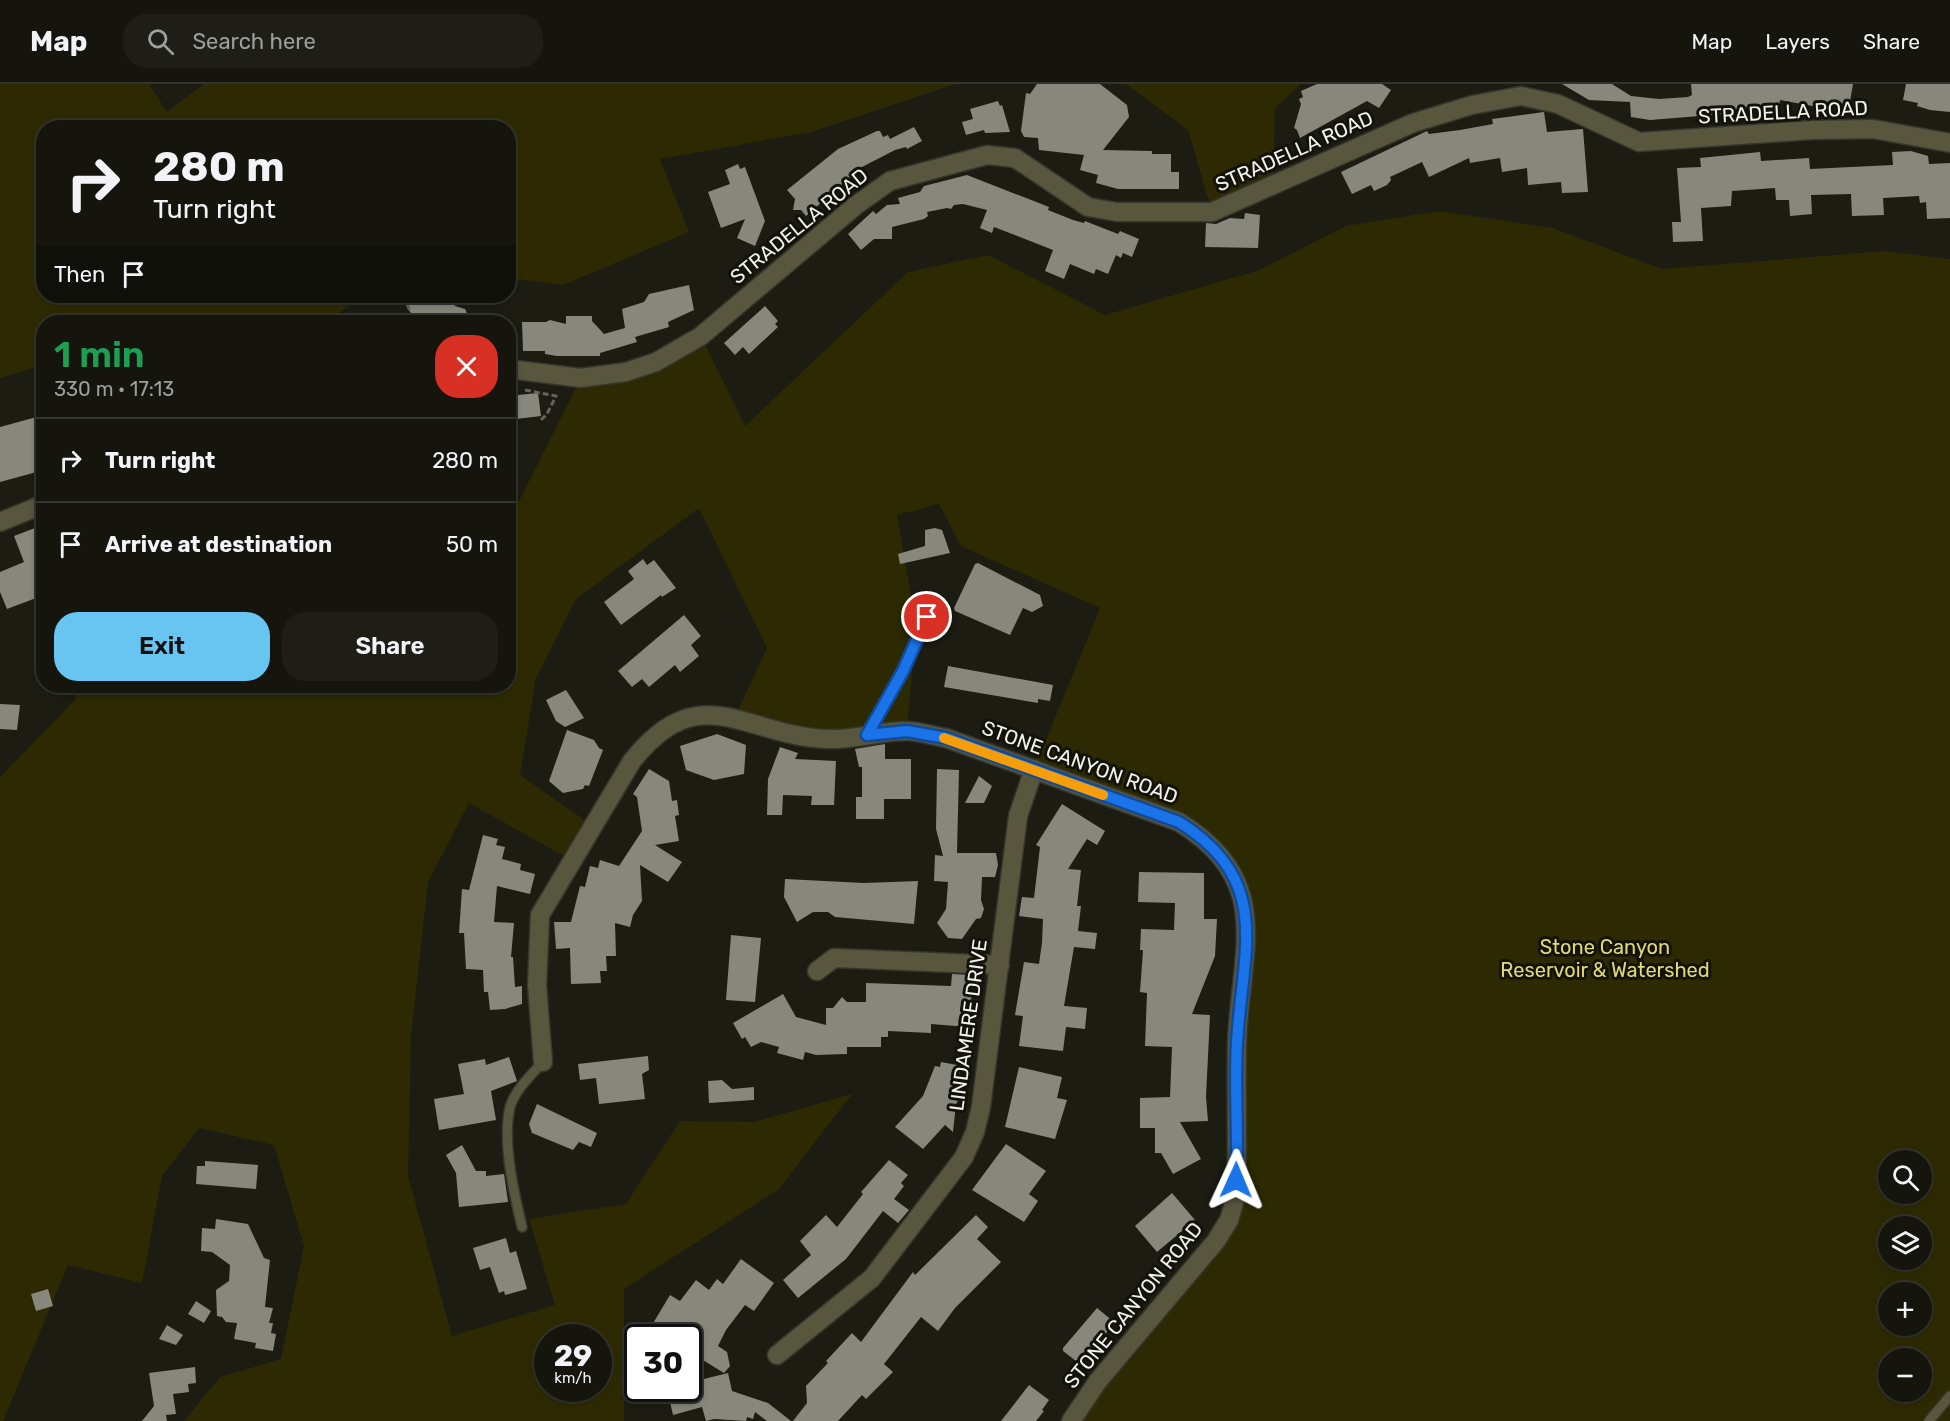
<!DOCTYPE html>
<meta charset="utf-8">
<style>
:root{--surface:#15150e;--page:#1e1e17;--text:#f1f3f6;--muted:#9d9f9e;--line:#34342e;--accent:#68c4f0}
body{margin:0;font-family:Rubik,sans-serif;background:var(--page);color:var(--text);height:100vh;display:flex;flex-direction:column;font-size:22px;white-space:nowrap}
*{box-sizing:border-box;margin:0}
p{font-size:20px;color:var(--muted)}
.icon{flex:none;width:33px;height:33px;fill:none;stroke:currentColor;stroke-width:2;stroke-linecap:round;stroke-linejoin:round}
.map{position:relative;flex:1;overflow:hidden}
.sheet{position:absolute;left:36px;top:231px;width:480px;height:378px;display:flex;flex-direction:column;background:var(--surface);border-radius:24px;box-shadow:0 3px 9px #0003,0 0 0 2px var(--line)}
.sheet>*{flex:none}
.hud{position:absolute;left:36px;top:36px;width:480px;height:183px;border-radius:24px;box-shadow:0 3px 9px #0003,0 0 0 2px var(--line);background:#15150e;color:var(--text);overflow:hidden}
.fabs{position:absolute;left:1878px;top:1066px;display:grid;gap:12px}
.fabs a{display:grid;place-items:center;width:54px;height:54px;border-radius:50%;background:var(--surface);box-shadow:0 3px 9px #0003,0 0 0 2px var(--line);font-size:30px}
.speed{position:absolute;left:534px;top:1240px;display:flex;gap:12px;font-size:30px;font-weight:700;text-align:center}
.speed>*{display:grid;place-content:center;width:78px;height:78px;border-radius:50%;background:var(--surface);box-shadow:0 3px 9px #0003,0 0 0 2px var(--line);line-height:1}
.speed small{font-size:15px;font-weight:400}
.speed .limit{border:3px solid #111;border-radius:9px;background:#fff;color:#111}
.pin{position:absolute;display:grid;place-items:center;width:51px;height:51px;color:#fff;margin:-26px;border:3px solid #fff;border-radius:50%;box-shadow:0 2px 6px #0007}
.me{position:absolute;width:66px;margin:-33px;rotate:1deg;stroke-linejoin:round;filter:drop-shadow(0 0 4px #0008)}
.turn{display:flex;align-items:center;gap:21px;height:126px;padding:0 18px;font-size:27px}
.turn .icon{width:78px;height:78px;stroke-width:2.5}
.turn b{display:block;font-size:42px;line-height:51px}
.then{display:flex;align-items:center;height:57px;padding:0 18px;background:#0003;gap:12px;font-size:22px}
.round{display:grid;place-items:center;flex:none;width:63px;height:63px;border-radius:24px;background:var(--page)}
.head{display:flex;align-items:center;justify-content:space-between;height:102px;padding:0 18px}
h1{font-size:36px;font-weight:600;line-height:45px;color:#1e9e55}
.cta{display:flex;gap:12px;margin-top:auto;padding:12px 18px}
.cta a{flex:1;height:69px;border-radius:24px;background:var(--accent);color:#111;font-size:24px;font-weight:600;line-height:69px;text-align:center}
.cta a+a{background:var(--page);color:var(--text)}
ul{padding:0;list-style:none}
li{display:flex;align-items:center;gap:18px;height:84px;padding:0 18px;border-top:2px solid var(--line)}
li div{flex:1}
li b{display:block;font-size:22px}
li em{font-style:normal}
header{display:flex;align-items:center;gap:36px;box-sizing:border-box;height:84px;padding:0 30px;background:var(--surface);border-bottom:2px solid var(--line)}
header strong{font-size:28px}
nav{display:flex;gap:33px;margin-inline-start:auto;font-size:21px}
.search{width:420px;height:54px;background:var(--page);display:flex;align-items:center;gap:15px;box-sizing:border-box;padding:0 21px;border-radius:24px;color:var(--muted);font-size:22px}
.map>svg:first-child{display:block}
.green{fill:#2d2a03;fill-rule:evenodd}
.building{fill:#87877c}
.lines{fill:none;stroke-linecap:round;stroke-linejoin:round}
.lane-casing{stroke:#36362d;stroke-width:12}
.street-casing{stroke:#36362d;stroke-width:21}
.path{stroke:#64645c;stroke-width:3;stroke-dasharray:6 3;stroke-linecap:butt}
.lane{stroke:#58563d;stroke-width:9}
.street{stroke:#58563d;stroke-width:18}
.route-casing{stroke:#114b97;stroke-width:15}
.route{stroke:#1a73e8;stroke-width:10}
.slow{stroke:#f59e0b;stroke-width:10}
.labels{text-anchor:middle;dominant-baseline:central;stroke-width:6;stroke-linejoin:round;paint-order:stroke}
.street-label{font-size:20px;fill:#f3f3ed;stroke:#13130b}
.park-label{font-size:20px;fill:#e0d97a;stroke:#13130b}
</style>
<header>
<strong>Map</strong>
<div class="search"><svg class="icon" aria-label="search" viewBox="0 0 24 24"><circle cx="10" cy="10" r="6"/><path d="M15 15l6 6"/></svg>Search here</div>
<nav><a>Map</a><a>Layers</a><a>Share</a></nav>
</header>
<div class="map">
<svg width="1950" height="1337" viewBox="0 0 1950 1337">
<rect width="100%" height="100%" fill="#1c1c13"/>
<!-- green -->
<path class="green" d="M0 0H149L167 28 204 0H955L811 48 660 75 689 148 563 201 509 194 508 44H44V212H361L328 238H44L43 281 0 294Z
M1126 0H1301L1275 24 1273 101 1212 128 1188 46Z
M1439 127 1553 144 1662 185 1885 167 1950 175V1337H1071L1229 1136 1245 822 1200 751 1034 685 1100 524 961 462 939 420 897 431 916 540 907 647 829 655 734 635 767 564 699 424 575 516 536 594 520 691 593 742 573 777 469 719 428 798 411 952 408 1092 452 1252 555 1221 529 1135 626 1120 680 1037 754 1038 852 1010 779 1105 624 1205V1337H184L220 1293 281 1275 304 1162 274 1061 199 1044 162 1092 142 1199 68 1181 3 1337H0V693L75 616 76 602H508L509 424 519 417 581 294 601 292 701 252 745 342 908 188 988 171 1105 231 1257 187 1346 142ZM1888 1077H1922V1110H1888ZM1888 1143H1922V1176H1888ZM1888 1209H1922V1242H1888ZM548 1254H598V1305H548ZM1888 1275H1922V1308H1888Z"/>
<!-- building -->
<path class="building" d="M1037 0H1100L1127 21 1129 33 1103 66 1152 67V70H1171V88H1179V105H1118L1096 99 1098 91 1080 86 1084 71 1039 66 1038 54 1024 53 1021 47 1026 9 1030 10Z
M1317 0H1382L1391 6 1379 24 1367 17 1300 54 1297 46 1294 44 1301 20 1299 15 1303 13 1301 7Z
M1562 0H1612L1631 12 1659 15 1688 13 1692 11 1691 0H1853L1849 23 1819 18 1818 23 1780 16 1778 29 1746 23V27L1737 29 1650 36 1631 33 1630 18 1589 16Z
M1906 0H1950V28L1930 26 1917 22 1918 19 1903 16Z
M998 17 1000 22 1002 21 1010 48 985 49 984 46 966 51 962 38 973 35 970 25Z
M1544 28 1547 48 1583 45 1588 108 1562 109 1561 98 1528 101 1527 84 1502 88 1500 74 1470 79 1469 74 1429 93 1422 78 1390 93 1391 96 1387 101 1374 107 1371 101 1352 110 1341 88 1427 47 1429 50 1460 46 1493 40 1492 35Z
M914 43 922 57 907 65 906 63 895 66 862 83 806 132 801 126H793L795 115 787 106 838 65 877 47H880L883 53 888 51 890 55Z
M1911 67 1928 72 1929 80 1950 79V134L1927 135 1926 118 1920 119 1919 112 1883 114 1884 131 1852 132 1851 110 1811 111 1812 130 1790 132 1789 116H1776L1775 104 1732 107 1731 122 1701 124 1703 157 1673 158 1672 138H1681L1677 84 1701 83 1700 74 1760 68 1761 77 1809 74 1810 85 1893 81 1892 68Z
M738 80 740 85 745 83 765 137 755 162 737 154 745 135 721 144 708 108 730 100 725 86Z
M967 91 1049 123 1048 126 1073 136 1084 139 1085 137 1118 150 1120 147 1139 155 1132 173 1123 169 1121 174 1116 171 1108 190 1096 185 1094 190 1070 180 1064 195 1045 187 1053 166 994 143 992 149 980 144 987 126 963 120 954 121 951 125 947 124 927 128 928 132 924 135 892 143V155H874L861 166 848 150 873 127 876 130 887 121 900 120 898 114 920 108 924 102Z
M1245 129 1260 131 1258 164 1205 163 1206 139 1216 140 1230 134 1244 135Z
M689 201 694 226 668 238 669 243 635 253 637 258 600 269V272H557L545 270V267H523L522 238H546L550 236 566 240V232H592V237L604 250 625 244 622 225 644 218 649 210Z
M412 212H450L455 222 465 225 471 238H415L406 220 414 216Z
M765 222 778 237 775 240 778 243 749 270 743 263 735 271 724 259Z
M538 309 541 332 508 336V312Z
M44 331V386L0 398V343Z
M35 444 44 466V511L7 525 0 508V488L24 478 14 452Z
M935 444 942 446 950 469 900 480 898 470 925 462V446Z
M643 475 647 481 654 476 676 504 662 513 661 511 621 541 604 518 634 495 628 487Z
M978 479 1040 511 1043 522 1032 528 1023 524 1010 551 955 527 954 524 975 480Z
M684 531 701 552 691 561 699 572 680 588 675 581 649 603 642 595 632 603 618 587Z
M948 582 1053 601 1050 617 1038 615V619L944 603Z
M566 606 584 634 565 643 556 637 546 616Z
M0 620 20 621 17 646 0 645Z
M567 646 594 656 599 664 603 666 589 702 585 701 583 705 563 709 549 697Z
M717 650 746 661 744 690 714 696 686 686 680 662Z
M885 660V675H911V715H884V735H856V713H862V683H859L855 665Z
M780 663 798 669 795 675 836 677 834 721H811L812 712 783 711 782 731H767L768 695Z
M649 685 669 697 672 717 677 716 679 731 675 732 679 757 655 761 682 778 668 798 640 781 642 817 633 831 630 843 615 839 616 872H606L607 887H600L601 899 571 900 570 864 556 865 554 838H571L580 802 585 803 590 782 598 784 600 776 619 782 642 747 637 713 633 710Z
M937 685 959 686 957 769H996L998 781 995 793H982L981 816 984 825 981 834 976 835 962 855 948 854 937 839 946 825 948 798 934 797 935 771 943 772 936 745Z
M979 692 992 702 984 719H965Z
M1062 720 1105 747 1097 761 1087 755 1068 785 1081 786 1077 822H1081L1078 847 1097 849 1095 865 1074 863 1064 922 1087 924 1085 945 1066 943 1063 967 1019 962 1023 932 1015 931 1024 878 1039 880 1042 859 1043 835 1019 832 1022 813 1034 814 1040 763 1036 761Z
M483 751 498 755 496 761 505 763 502 775 521 780 520 786 535 790 530 810 497 802 494 838 514 839 511 873H513L515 903 522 902V920L505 925 490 926 488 908H484L483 886 466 885 464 849H459L462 805 469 806Z
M1139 788 1204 789V835H1217L1215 872 1192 930 1210 931 1206 1013 1208 1037 1180 1038 1201 1075 1173 1090 1161 1069H1155V1044H1140V1014L1170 1013 1172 963 1145 962 1147 909 1140 908 1143 866H1140L1141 845 1174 846 1175 819 1138 818Z
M785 795 864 799 918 797 914 840 835 833 828 828H813L797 838 784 813Z
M731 851 761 854 755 918 726 916Z
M952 890 970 891 969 909H972L968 943 931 940V949L888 947V953H881V963H847V970L816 971 805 968 803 976 777 969 779 963 761 958 751 963 745 953 742 955 733 939 783 910 796 933 826 941V924H833L842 913 847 918H866V899L951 902Z
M648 972 649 986 642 990 645 1015 599 1020 596 994 580 996 578 980Z
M509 973 517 997 491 1007 496 1036 439 1046 434 1015 464 1010 458 980 485 975 486 981Z
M941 978 957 981 956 985 960 986 957 1005 963 1008 956 1020 953 1048 945 1041 923 1065 895 1043 923 1012 935 982 940 983Z
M1019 983 1062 993 1057 1014 1067 1016 1055 1055 1005 1043Z
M722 996 732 1005 754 1003V1016L709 1019 708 997Z
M537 1020 597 1049 591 1063 579 1058 573 1066 532 1049 529 1040Z
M1006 1060 1046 1087 1029 1110 1038 1117 1024 1138 972 1106Z
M462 1061 476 1087H486V1092L504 1090 508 1118 459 1123 456 1089 446 1071Z
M889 1076 908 1091 901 1099 904 1102 894 1115 909 1126 898 1139 883 1127 846 1175 798 1214 783 1196 811 1171 800 1157 826 1131 837 1143 863 1110 861 1108Z
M205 1077 258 1081 256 1105 196 1100 197 1082H205Z
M1172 1109 1195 1136 1157 1168 1135 1142Z
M976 1131 988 1143 977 1155 1001 1178 955 1224 938 1247 921 1233 884 1280 893 1288 866 1315 862 1311 838 1337H793L807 1319 806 1302 828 1279 826 1277 852 1249 861 1258 913 1188 915 1191Z
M216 1135 248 1140 264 1174 270 1176 265 1223 273 1224 269 1239H273L271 1249 276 1250 273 1267 255 1264 256 1259 234 1255 237 1239 226 1238 222 1233 217 1232 216 1206 229 1197 230 1181 212 1168 201 1167 202 1144 215 1145Z
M506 1154 510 1169 516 1167 527 1205 505 1211 504 1207 499 1209 490 1183 480 1186 473 1164Z
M741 1175 774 1199 754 1227 745 1221 726 1246 718 1262 727 1268 730 1282 724 1289 688 1267V1254H673L652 1241 670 1211 680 1217 696 1196 709 1206 717 1195 723 1200Z
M48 1205 53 1222 36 1227 31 1210Z
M196 1217 211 1227 204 1239 188 1230Z
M1097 1224 1114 1238 1091 1271 1080 1278 1076 1277 1063 1267V1264Z
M167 1241 183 1251 176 1261 159 1255Z
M195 1283 196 1299 188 1300 189 1308 173 1310 176 1330 166 1331 167 1337H142L154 1322 149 1289Z
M728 1289 732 1307 768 1319 791 1337H767L755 1328 753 1335 747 1333 746 1337 714 1335 706 1337 702 1323 673 1331 667 1305H688V1299Z
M1029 1301 1049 1316 1042 1326 1044 1327 1036 1337H1001Z"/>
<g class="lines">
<!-- lane casing -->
<g class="lane-casing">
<path id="lane" d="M867 651 903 587 927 533
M522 1143C514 1109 502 1058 510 1023 515 1006 531 991 543 978
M1929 1337 1950 1312"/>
</g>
<!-- street casing -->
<g class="street-casing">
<path id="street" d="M508 285 581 294 626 288 656 278 701 252 855 122 890 97 987 71 1015 74 1088 123 1117 128H1212L1413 39 1472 21 1521 12 1558 20 1639 58 1812 46 1873 45 1950 59
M0 438 44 420
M817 887 834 874 1000 881
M543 978 537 901 540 831 632 677C700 591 744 652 828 655 854 656 880 647 906 647 919 647 933 652 946 654L1179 738C1277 798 1239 869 1237 962 1236 1012 1238 1062 1236 1112L1229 1136 1216 1157 1098 1297 1071 1337
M777 1271 872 1194 964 1073 975 1048 981 1023 1018 732 1034 685"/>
</g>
<!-- path -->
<path class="path" d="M404 212 414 238
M525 306 556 312 547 330 541 336"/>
<!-- lane -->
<use href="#lane" class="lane"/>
<!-- street -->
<use href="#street" class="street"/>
</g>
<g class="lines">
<!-- route casing -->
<g class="route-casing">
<path id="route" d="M927 533 903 587 867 651 907 647 946 654 1179 738C1274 797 1242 867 1237 959 1234 1004 1239 1051 1236 1096"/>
</g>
<!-- route -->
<use href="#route" class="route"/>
<!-- slow -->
<path class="slow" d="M944 654 1103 711"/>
</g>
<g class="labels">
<!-- street labels -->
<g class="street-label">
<text transform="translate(1783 28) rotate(-3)">STRADELLA ROAD</text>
<text transform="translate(1294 67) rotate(-24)">STRADELLA ROAD</text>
<text transform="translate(799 142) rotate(-39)">STRADELLA ROAD</text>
<text transform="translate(1080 678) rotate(20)">STONE CANYON ROAD</text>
<text transform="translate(968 941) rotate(-82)">LINDAMERE DRIVE</text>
<text transform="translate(1133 1221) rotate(-51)">STONE CANYON ROAD</text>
</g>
<!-- park labels -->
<g class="park-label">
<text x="1605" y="863">Stone Canyon<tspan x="1605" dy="23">Reservoir &amp; Watershed</tspan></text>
</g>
</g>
</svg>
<div class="fabs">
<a><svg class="icon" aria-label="search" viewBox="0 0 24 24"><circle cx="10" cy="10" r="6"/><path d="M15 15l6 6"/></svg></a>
<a><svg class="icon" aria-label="layers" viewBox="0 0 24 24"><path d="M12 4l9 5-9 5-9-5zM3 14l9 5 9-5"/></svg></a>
<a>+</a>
<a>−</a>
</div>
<div class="speed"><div>29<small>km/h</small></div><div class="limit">30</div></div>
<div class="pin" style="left:927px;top:533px;background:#d93025"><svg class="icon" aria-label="arrive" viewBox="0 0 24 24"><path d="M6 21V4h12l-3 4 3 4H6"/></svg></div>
<svg class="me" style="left:1236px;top:1096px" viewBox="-20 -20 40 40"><path d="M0-17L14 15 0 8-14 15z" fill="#1a73e8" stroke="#fff" stroke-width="4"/></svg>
<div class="hud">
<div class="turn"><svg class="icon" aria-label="right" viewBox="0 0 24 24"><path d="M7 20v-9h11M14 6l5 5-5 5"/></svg><div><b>280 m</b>Turn right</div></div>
<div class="then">Then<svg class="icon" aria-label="arrive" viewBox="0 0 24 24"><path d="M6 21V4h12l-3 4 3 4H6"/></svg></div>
</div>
<section class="sheet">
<div class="head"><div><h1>1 min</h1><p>330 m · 17:13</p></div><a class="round" style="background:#d93025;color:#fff"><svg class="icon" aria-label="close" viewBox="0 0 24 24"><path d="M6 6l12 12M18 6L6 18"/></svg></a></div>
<ul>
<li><svg class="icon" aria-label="right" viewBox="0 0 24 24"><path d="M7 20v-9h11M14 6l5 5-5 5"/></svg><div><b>Turn right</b></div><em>280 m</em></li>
<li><svg class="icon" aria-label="arrive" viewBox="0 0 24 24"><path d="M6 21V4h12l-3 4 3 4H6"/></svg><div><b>Arrive at destination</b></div><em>50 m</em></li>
</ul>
<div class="cta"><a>Exit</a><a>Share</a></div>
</section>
</div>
